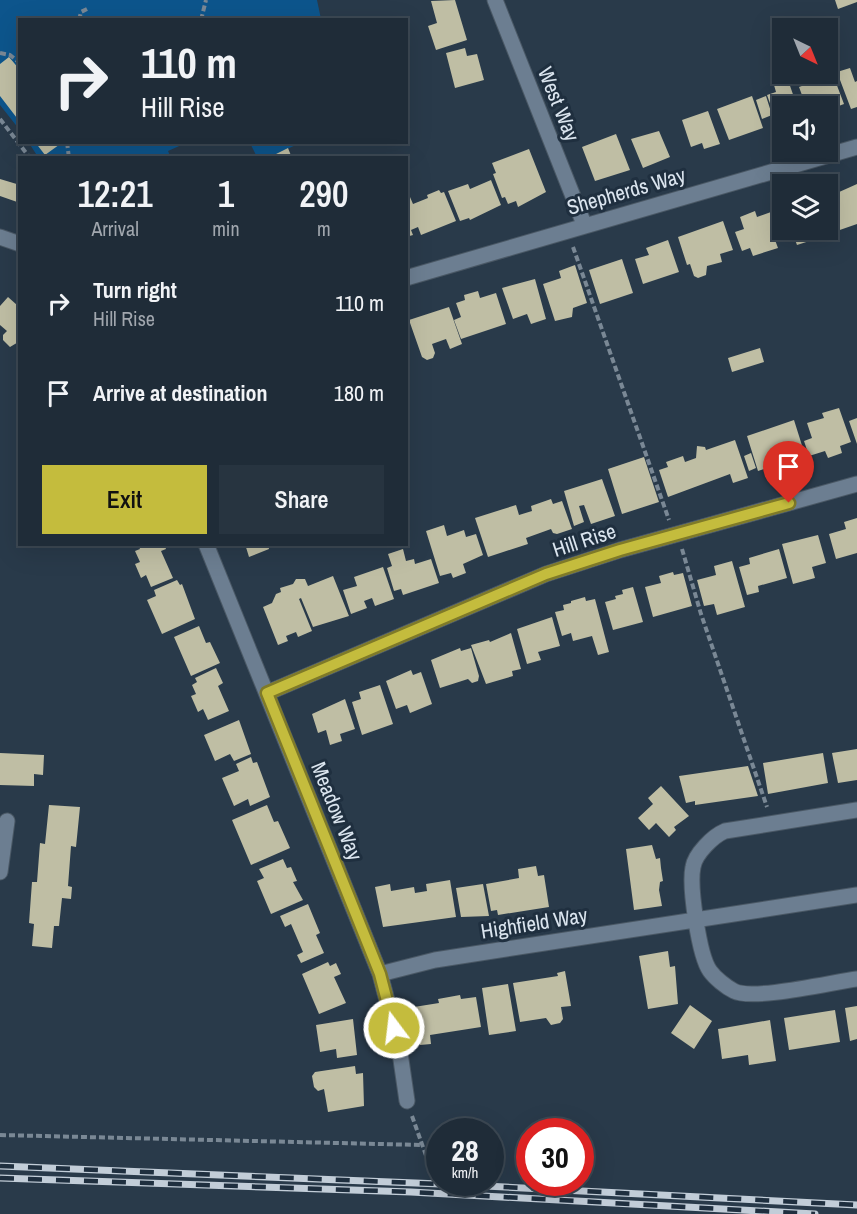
<!DOCTYPE html>
<style>
:root{--surface:#1f2c38;--page:#273440;--text:#f1f3f6;--muted:#a1a7ae;--line:#3c4853;--accent:#c4bc3d}
body{margin:0;font-family:"Archivo Narrow",sans-serif;background:var(--page);color:var(--text);height:100vh;display:flex;flex-direction:column;font-size:22px;white-space:nowrap}
*{box-sizing:border-box;margin:0}
p{font-size:20px;color:var(--muted)}
.icon{flex:none;width:33px;height:33px;fill:none;stroke:currentColor;stroke-width:2;stroke-linecap:round;stroke-linejoin:round}
.map{position:relative;flex:1;overflow:hidden}
.sheet{position:absolute;left:18px;top:156px;width:390px;height:390px;display:flex;flex-direction:column;background:var(--surface);border-radius:0px;box-shadow:0 6px 24px #0002,0 0 0 2px var(--line)}
.sheet>*{flex:none}
.guide{position:absolute;left:18px;top:18px;width:390px;height:126px;border-radius:0px;box-shadow:0 6px 24px #0002,0 0 0 2px var(--line);background:#1f2c38;color:var(--text);overflow:hidden}
.needle{width:39px;rotate:137deg}
.controls{position:absolute;left:772px;top:18px;display:grid;gap:12px}
.controls a{display:grid;place-items:center;width:66px;height:66px;border-radius:0px;background:var(--surface);box-shadow:0 6px 24px #0002,0 0 0 2px var(--line);font-size:30px}
.speed{position:absolute;left:426px;top:1118px;display:flex;gap:12px;font-size:30px;font-weight:700;text-align:center}
.speed>*{display:grid;place-content:center;width:78px;height:78px;border-radius:50%;background:var(--surface);box-shadow:0 6px 24px #0002,0 0 0 2px var(--line);line-height:1}
.speed small{font-size:15px;font-weight:400}
.speed .limit{border:9px solid #d22;background:#fff;color:#111}
.pin{position:absolute;display:grid;place-items:center;width:51px;height:51px;color:#fff;margin:-62px -26px;border-radius:50% 50% 50% 0;rotate:-45deg;box-shadow:0 0 6px #0007}
.pin .icon{rotate:45deg}
.me{position:absolute;width:66px;margin:-33px;rotate:345deg;stroke-linejoin:round;filter:drop-shadow(0 0 4px #0008)}
.turn{display:flex;align-items:center;gap:21px;height:126px;padding:0 24px;font-size:27px}
.turn .icon{width:78px;height:78px;stroke-width:2.5}
.turn b{display:block;font-size:42px;line-height:51px}
.eta{display:flex;justify-content:space-evenly;align-items:center;height:102px;text-align:center}
.eta b{font-size:36px;font-weight:600;line-height:42px}
.primary-button{display:flex;gap:12px;margin-top:auto;padding:12px 24px}
.primary-button a{flex:1;height:69px;border-radius:0px;background:var(--accent);color:#111;font-size:24px;font-weight:600;line-height:69px;text-align:center}
.primary-button a+a{background:var(--page);color:var(--text)}
ul{padding:0;list-style:none}
li{display:flex;align-items:center;gap:18px;height:90px;padding:0 24px}
li div{flex:1}
li b{display:block;font-size:22px}
li em{font-style:normal}
.map>svg:first-child{display:block}
.green{fill:#0d558c}
.building{fill:#bfbea4}
.lines{fill:none;stroke-linecap:round;stroke-linejoin:round}
.minor-casing{stroke:#4a5865;stroke-width:17}
.path{stroke:#7a8895;stroke-width:4;stroke-dasharray:6 3;stroke-linecap:butt}
.minor{stroke:#6c7e91;stroke-width:15}
.rail-casing{stroke:#c2cdd8;stroke-width:7}
.rail{stroke:#1f2f3f;stroke-width:4.5;stroke-dasharray:14;stroke-linecap:butt}
.route-casing{stroke:#7f7a28;stroke-width:15}
.route{stroke:#c4bc3d;stroke-width:10}
.labels{text-anchor:middle;dominant-baseline:central;stroke-width:6;stroke-linejoin:round;paint-order:stroke}
.street-label{font-size:21px;fill:#dbe5ef;stroke:#1f2f3f}
</style>
<div class="map">
<svg width="857" height="1214" viewBox="0 0 857 1214">
<rect width="100%" height="100%" fill="#293a4a"/>
<!-- green -->
<path class="green" d="M0 0H317L321 19 20 20 19 129 0 105Z
M29 143H186L168 151 171 158 38 157Z
M250 143H300L268 158 257 157Z"/>
<!-- building -->
<path class="building" d="M455 0 467 40 436 50 428 26 437 23 431 1Z
M835 0H857V2L838 9Z
M465 48 467 56 477 54 484 80 455 88 446 53Z
M9 57 20 70V122L0 96V64Z
M850 68 855 82 857 81V107L851 109 837 72Z
M833 75 844 104 828 110V106H806L799 87Z
M788 80 797 106H783V124L778 126 767 95 776 92 774 85Z
M752 96 763 128 729 140 717 109Z
M766 96 772 115 762 119 756 100Z
M708 111 720 144 704 149 702 143 691 147 682 120Z
M659 131 670 157 643 168 631 139Z
M616 134 630 170 595 181 582 147Z
M35 142H63L45 155Z
M288 148 292 158H275L274 155Z
M529 149 546 192 518 207 516 201 508 204 505 197 502 198 493 174 496 173 492 163Z
M0 179 20 185V203L0 196Z
M491 180 501 205 470 220 469 218 460 221 448 191 468 184 470 189Z
M857 184V224L834 232 828 214V197Z
M439 190 441 193 444 192 456 221 421 235 418 227 411 230 413 235 406 237V199L410 197 413 204 428 198 427 195Z
M755 211 757 217 771 212 780 238 775 240 778 248 753 256 750 248 742 251 735 232 744 229 740 217Z
M783 216V230H827L828 235 797 245 794 237 785 240 778 218Z
M723 221 733 250 720 254 722 262 707 266 706 275 698 278 694 276 690 264 687 265 678 237Z
M668 240 679 272 643 284 635 259 649 255 646 248Z
M622 259 633 293 600 304 589 270Z
M575 265 587 303 573 308 572 317 555 321 543 284 561 278 559 271Z
M535 279 546 319 531 324 527 314 513 319 502 288Z
M478 291 480 298 496 293 506 324 461 339 454 320 461 317 456 303 465 300 464 295Z
M8 297 17 305 20 302V341L10 347 3 340V335L7 331 0 325V306Z
M449 307 462 344 450 349 446 339 432 344 435 353 433 358 427 360 422 357 409 320Z
M760 348 764 362 732 372 728 358Z
M839 408 851 442 840 446 842 453 828 458 825 451 809 456 804 441 812 438 807 423 824 418 822 413Z
M857 418V444L849 421Z
M794 420 805 455 758 471 747 436Z
M735 440 748 478 733 483 730 474 668 497 659 470 668 467 666 462 683 456 685 462 696 458 697 446 705 447 706 450Z
M751 453 756 468 749 471 744 456Z
M644 457 659 502 622 514 608 469Z
M602 479 615 516 591 524 584 505 579 506 584 522 574 526 564 491Z
M551 499 553 504 562 501 572 529 557 534 553 533 551 529 526 538 528 544 488 557 475 518 516 505 519 515 532 511 531 506Z
M857 518V553L836 559 829 534 846 529 844 522Z
M444 525 447 536 464 530 466 537 476 534 483 555 463 564 466 573 453 578 451 573 440 576 426 531Z
M818 535 826 563 812 567 815 578 793 584 782 544Z
M138 544H164L166 549 161 551 173 578 151 587 146 575 141 578 135 564 140 562 135 551 140 549Z
M245 544H268L269 549 249 557Z
M403 549 406 561 414 559 415 564 431 559 439 583 403 595 401 589 394 591 387 568 392 566 388 554Z
M779 549 787 578 758 586 759 592 747 595 739 567 750 564 749 558Z
M732 561 745 607 717 615 714 604 704 606 697 580 716 575 714 566Z
M383 567 394 599 375 606 372 598 364 601 367 608 351 614 343 590 357 586 354 577Z
M673 572 674 575 683 573 692 606 653 617 645 587 661 583 659 576Z
M333 576 349 616 313 627 301 598 299 599 312 631 298 637 296 632 286 636 288 641 278 645 263 607 272 603 276 594 281 592 280 588 293 584 296 579H305L308 586Z
M177 580 180 585 182 584 195 619 162 634 147 600 156 596 154 590Z
M633 587 643 622 613 630 605 602 616 599 615 596 623 594 622 590Z
M585 597 586 601 595 599 609 652 598 655 592 636 573 641 571 633 562 636 555 612 564 610 563 605 571 603V601Z
M552 617 560 646 538 652 541 660 527 664 517 629Z
M199 626 206 643 210 642 220 663 191 676 174 637Z
M511 633 521 669 512 671 513 676 486 684 471 645 489 640 490 642Z
M460 648 461 651 471 648 479 676 478 681 472 683 468 679 440 688 431 660Z
M216 668 223 683 218 686 229 711 208 720 203 709 198 712 191 696 196 694 192 685 197 682 195 678Z
M411 670 413 675 421 672 432 704 410 713 407 705 396 709 386 681Z
M380 685 393 724 362 735 352 702 361 699 359 692Z
M345 699 355 729 340 734 342 741 330 745 326 730 318 733 312 714Z
M239 720 251 754 234 761 230 754 215 761 204 735Z
M857 749V780L838 783 832 753Z
M0 753 44 755 43 775 34 774V786L0 785Z
M823 753 828 783 768 794 763 763Z
M251 757 253 763 257 762 270 797 250 806 248 799 234 806 222 778 239 771 236 764Z
M748 766 758 796 695 805V801L686 803 679 776Z
M661 786 689 816 674 827 676 830 669 837 656 823 649 830 638 818 653 804 648 798Z
M49 805 80 807 76 847 71 846 68 886 72 887 71 899 62 898 59 926H54L52 948 32 946 34 924 29 923 32 882H37L40 843 45 844Z
M267 805 274 822 278 821 290 848 251 865 232 820Z
M652 845 656 859 660 858 661 868 663 881 660 882 659 890 662 906 634 910 626 849Z
M283 859 287 868 291 867 297 881 293 882 303 900 271 914 257 881 264 878 259 869Z
M536 866 538 876 544 875 549 907 498 915 497 910 491 911 486 884 519 878 518 869Z
M450 880 456 917 383 927 375 887 390 884 391 891 414 887 415 893 427 891 426 884Z
M483 884 489 916 461 917 456 888Z
M308 904 320 933 316 935 324 953 301 963 297 955 303 952 291 924 285 927 280 916Z
M668 951 670 967 675 966 678 1004 648 1009 639 956Z
M328 962 330 966 336 963 341 974 334 977 346 1003 319 1014 302 974Z
M565 971 571 1006 561 1007 563 1019 560 1023 551 1025 546 1018 520 1022 513 983 558 976 557 973Z
M508 984 516 1031 489 1035 482 988Z
M460 995 461 999 476 997 481 1027 430 1035 431 1044 420 1045 414 1007 439 1003 438 999Z
M690 1005 712 1021 694 1049 671 1033Z
M857 1006V1039L850 1041 845 1008Z
M835 1010 840 1042 789 1050 784 1018Z
M353 1019 357 1055 337 1058 336 1049 320 1052 316 1025Z
M770 1020 776 1061 749 1065 748 1055 722 1059 718 1029Z
M355 1066 356 1074 363 1073 364 1106 328 1112 324 1089 318 1091 314 1087 312 1076 315 1072Z"/>
<g class="lines">
<!-- minor casing -->
<g class="minor-casing">
<path id="minor" d="M495 0 584 224
M0 237 20 244
M406 278 857 147
M206 544 380 974 399 1046 407 1101
M267 693 546 574 620 550 857 484
M857 810 725 831C713 836 695 854 693 867 689 886 699 956 710 971 715 978 726 987 734 991 753 1001 833 982 857 979
M0 872 7 821
M380 974 435 960 857 895"/>
</g>
<!-- path -->
<path class="path" d="M79 20 81 12 87 9
M201 20 206 0
M0 53 10 55 20 63
M0 119 30 158
M67 142 69 158
M573 247 669 520
M682 549 701 614 767 807
M412 1116 434 1178
M0 1135 422 1145"/>
<!-- minor -->
<use href="#minor" class="minor"/>
<!-- rail casing -->
<g class="rail-casing">
<path id="rail" d="M0 1166 465 1185 857 1205
M0 1178 411 1192 815 1214"/>
</g>
<!-- rail -->
<use href="#rail" class="rail"/>
</g>
<g class="lines">
<!-- route casing -->
<g class="route-casing">
<path id="route" d="M394 1028 380 974 267 693 546 574 620 550 789 503"/>
</g>
<!-- route -->
<use href="#route" class="route"/>
</g>
<g class="labels">
<!-- street labels -->
<g class="street-label">
<text transform="translate(559 104) rotate(68)">West Way</text>
<text transform="translate(626 191) rotate(-16)">Shepherds Way</text>
<text transform="translate(584 540) rotate(-18)">Hill Rise</text>
<text transform="translate(337 811) rotate(68)">Meadow Way</text>
<text transform="translate(534 923) rotate(-9)">Highfield Way</text>
</g>
</g>
</svg>
<div class="controls">
<a><svg class="needle" viewBox="-14 -14 28 28"><path d="M0-13l5 13h-10z" fill="#e53935"/><path d="M0 13l5-13h-10z" fill="#a1a7ae"/></svg></a>
<a><svg class="icon" aria-label="sound" viewBox="0 0 24 24"><path d="M4 9h4l5-4v14l-5-4H4zM17 9q2 3 0 6"/></svg></a>
<a><svg class="icon" aria-label="layers" viewBox="0 0 24 24"><path d="M12 4l9 5-9 5-9-5zM3 14l9 5 9-5"/></svg></a>
</div>
<div class="speed"><div>28<small>km/h</small></div><div class="limit">30</div></div>
<div class="pin" style="left:789px;top:503px;background:#d93025"><svg class="icon" aria-label="arrive" viewBox="0 0 24 24"><path d="M6 21V4h12l-3 4 3 4H6"/></svg></div>
<svg class="me" style="left:394px;top:1028px" viewBox="-20 -20 40 40"><circle r="17" fill="#c4bc3d" stroke="#fff" stroke-width="3"/><path d="M0-11L8 9 0 5-8 9z" fill="#fff"/></svg>
<div class="guide">
<div class="turn"><svg class="icon" aria-label="right" viewBox="0 0 24 24"><path d="M7 20v-9h11M14 6l5 5-5 5"/></svg><div><b>110 m</b>Hill Rise</div></div>
</div>
<section class="sheet">
<div class="eta">
<div><b>12:21</b><p>Arrival</p></div>
<div><b>1</b><p>min</p></div>
<div><b>290</b><p>m</p></div>
</div>
<ul>
<li><svg class="icon" aria-label="right" viewBox="0 0 24 24"><path d="M7 20v-9h11M14 6l5 5-5 5"/></svg><div><b>Turn right</b><p>Hill Rise</p></div><em>110 m</em></li>
<li><svg class="icon" aria-label="arrive" viewBox="0 0 24 24"><path d="M6 21V4h12l-3 4 3 4H6"/></svg><div><b>Arrive at destination</b></div><em>180 m</em></li>
</ul>
<div class="primary-button"><a>Exit</a><a>Share</a></div>
</section>
</div>
